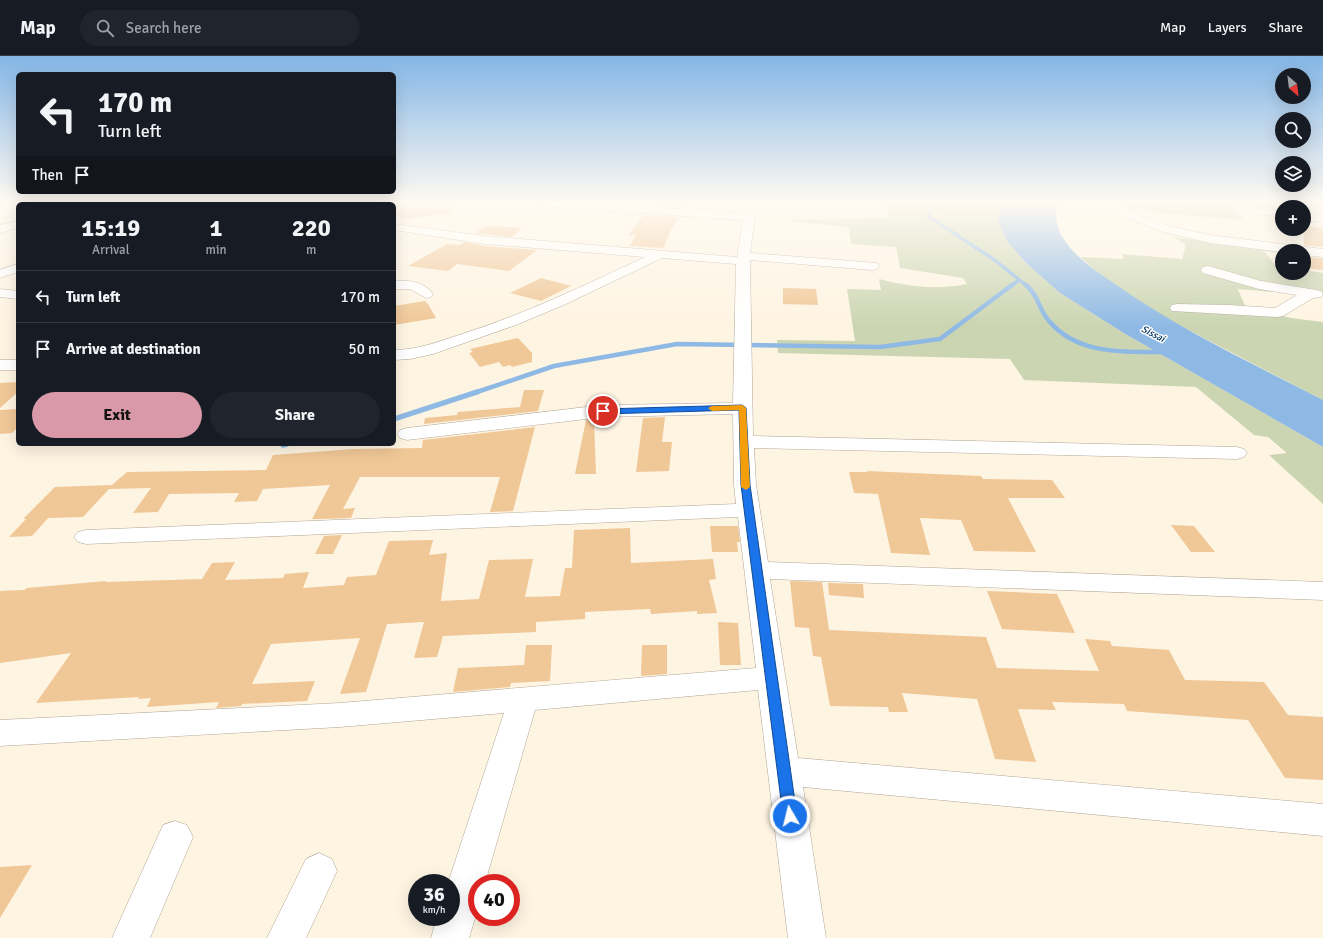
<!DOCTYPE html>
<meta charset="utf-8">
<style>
:root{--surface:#171b24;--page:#20242c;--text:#f1f3f6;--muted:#9ea1a6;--line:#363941;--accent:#d999a9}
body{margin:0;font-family:Signika,sans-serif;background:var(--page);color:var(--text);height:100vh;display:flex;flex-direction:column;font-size:15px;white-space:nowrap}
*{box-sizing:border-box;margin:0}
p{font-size:13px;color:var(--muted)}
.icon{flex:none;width:22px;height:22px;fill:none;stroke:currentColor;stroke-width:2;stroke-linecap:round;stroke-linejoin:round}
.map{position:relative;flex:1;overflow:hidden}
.sheet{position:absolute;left:16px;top:146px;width:380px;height:244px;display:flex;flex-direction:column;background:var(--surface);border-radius:6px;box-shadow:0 4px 16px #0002}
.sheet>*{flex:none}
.guide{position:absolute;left:16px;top:16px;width:380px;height:122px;border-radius:6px;box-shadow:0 4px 16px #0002;background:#171b24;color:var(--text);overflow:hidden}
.needle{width:26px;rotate:152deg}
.fabs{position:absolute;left:1275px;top:12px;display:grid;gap:8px}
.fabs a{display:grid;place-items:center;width:36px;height:36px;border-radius:50%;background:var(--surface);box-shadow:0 4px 16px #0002;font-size:20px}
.speed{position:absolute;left:408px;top:818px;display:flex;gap:8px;font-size:20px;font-weight:700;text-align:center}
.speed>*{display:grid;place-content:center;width:52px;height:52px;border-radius:50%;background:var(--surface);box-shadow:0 4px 16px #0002;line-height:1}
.speed small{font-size:10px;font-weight:400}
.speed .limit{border:6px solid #d22;background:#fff;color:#111}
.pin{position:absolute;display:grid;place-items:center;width:34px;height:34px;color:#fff;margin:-17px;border:2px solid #fff;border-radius:50%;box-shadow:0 1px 4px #0007}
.me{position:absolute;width:44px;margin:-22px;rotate:352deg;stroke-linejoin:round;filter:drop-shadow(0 0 3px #0008)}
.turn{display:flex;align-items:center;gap:14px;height:84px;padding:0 16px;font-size:18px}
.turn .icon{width:52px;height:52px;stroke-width:2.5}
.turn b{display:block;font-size:28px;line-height:34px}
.then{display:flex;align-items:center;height:38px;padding:0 16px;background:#0003;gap:8px;font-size:15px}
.eta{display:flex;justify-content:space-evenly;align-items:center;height:68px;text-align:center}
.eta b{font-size:24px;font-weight:700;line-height:28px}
.cta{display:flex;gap:8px;margin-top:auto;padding:8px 16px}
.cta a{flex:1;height:46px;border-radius:24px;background:var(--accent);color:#111;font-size:16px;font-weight:700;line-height:46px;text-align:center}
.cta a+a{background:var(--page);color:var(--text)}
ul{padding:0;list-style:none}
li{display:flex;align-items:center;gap:12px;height:52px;padding:0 16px;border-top:1px solid var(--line)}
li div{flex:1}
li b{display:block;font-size:15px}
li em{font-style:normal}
header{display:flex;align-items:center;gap:24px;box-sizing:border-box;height:56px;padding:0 20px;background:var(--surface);border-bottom:1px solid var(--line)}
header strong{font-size:19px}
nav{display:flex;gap:22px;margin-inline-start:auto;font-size:14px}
.search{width:280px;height:36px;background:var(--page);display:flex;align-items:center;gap:10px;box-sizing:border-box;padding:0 14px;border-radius:22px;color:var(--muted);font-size:15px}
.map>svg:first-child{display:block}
.green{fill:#cbd5b1}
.water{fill:#8eb9e4}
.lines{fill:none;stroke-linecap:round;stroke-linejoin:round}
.stream-far2{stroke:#8eb9e4;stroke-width:3.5}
.stream-far1{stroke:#8eb9e4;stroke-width:4.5}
.stream{stroke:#8eb9e4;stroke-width:5.5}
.building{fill:#f0c797}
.minor-casing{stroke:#afa595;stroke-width:1}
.minor{fill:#fff;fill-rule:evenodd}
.route{fill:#1a73e8;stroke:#114b97}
.slow{fill:#f59e0b}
.labels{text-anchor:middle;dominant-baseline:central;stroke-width:3;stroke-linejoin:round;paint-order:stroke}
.far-water-label{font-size:10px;font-style:italic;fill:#063760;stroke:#fff}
</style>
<header>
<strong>Map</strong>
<div class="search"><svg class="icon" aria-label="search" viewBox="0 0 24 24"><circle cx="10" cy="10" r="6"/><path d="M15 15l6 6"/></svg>Search here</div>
<nav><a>Map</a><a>Layers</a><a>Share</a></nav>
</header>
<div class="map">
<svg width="1323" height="882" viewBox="0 0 1323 882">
<rect width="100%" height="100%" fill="#fef4e2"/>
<!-- green -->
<path class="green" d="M876 147H1002L998 165 1007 185 1026 207 1060 237 1127 279 1323 391V448L1269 399 1287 397 1268 381 1254 379 1196 331 1024 324 1010 303 778 297 777 284 855 285 847 233 881 234 879 223C910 231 935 234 967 228L963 222 900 212 896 191 851 188 849 171 793 165 792 164 890 162 883 148Z
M1121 147H1323V155L1304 154V151H1282V153L1233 151 1244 164 1167 158 1125 152Z
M1173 181 1282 195V197L1264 195 1276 210 1282 211V217H1304V214L1323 217V237L1270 229 1273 236 1238 233 1245 250 1291 262 1323 266V344L1154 256 1097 216 1080 201 1124 203 1122 198 1182 203 1186 189Z"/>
<!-- water -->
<path class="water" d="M1002 147H1057C1055 160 1056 171 1063 182 1075 202 1099 217 1118 230 1182 275 1254 308 1323 344V391L1127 279 1060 237 1026 207 1007 185 998 165Z"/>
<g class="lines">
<!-- stream-far2 -->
<path class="stream-far2" d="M952 147 932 153 928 160 996 205 1027 230
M1011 230 1019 224"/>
<!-- stream-far1 -->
<path class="stream-far1" d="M1026 229C1040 241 1038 253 1049 265 1078 299 1123 296 1164 296
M474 337 554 310 677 288 880 291 940 283 1012 229"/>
<!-- stream -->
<path class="stream" d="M394 363 477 336
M283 389 287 388"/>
</g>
<!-- building -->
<path class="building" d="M367 147H451L452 157 408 163 394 159V148Z
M659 147H688L685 152 658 150Z
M643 160 679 161 672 172 663 192 630 190 636 179H628Z
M485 170 522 172 512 181 476 177Z
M1304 170 1323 172V191L1304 189Z
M464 186 485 190 537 194 509 215 457 208 448 215 408 210 447 188 460 189Z
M1304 201 1323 202V214L1304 212Z
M541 222 571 230 541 245 510 237Z
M783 232 816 233 818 249 783 248Z
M425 245 428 248 436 262 394 269V250Z
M518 282 532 297V306L512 311 510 309 503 311 499 306 480 311 469 297 473 296 470 293Z
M18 326V336L0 352V327Z
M524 334H544L538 355 424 368 425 362 457 359 458 356 520 351Z
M18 353V371L12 377 0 378V354Z
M665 361 662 386H672L669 415 636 416 643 362Z
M586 364H594L596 418H575Z
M535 371 513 455 490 456 500 421H360L343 453 355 452 351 462 319 463H312L330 429 263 433 257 445 234 446 239 437 169 438 158 456 133 457 151 432 109 433 83 461 48 462 32 480 9 481 26 463H23L55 431 112 429 127 416 266 414 273 399 353 393 422 392 423 384Z
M867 415 981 420 983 423 1052 424 1065 442H1008L1036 496 974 495 961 464 920 462 930 499 891 497 878 438 854 437 849 416H868Z
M1171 469 1194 470 1215 496H1191Z
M710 470H738L740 486H737L738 496H712Z
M630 472 631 507 713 503 716 523 709 524 717 557 697 558V555L651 558 650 553 585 556V563L536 566V576L443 580 437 601 414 602 424 566 387 568 366 636 340 638 360 582 271 588 252 628 315 625 307 645 242 648 241 650 216 652 219 646 147 651 151 642 138 643 139 641 36 647 71 597 0 607V535L24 534 27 532 106 525 105 526 202 523 212 507 235 506 225 524 283 522 285 518 309 516 303 532 344 529 347 521 376 519 389 485 433 484 429 499 447 497 441 545 479 543 489 504 533 503 525 541 560 540 565 512H572L574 474Z
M342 479 333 498H315L324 480Z
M790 525 822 526 829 574 986 581 997 612 1099 615 1085 583 1110 585 1112 590 1169 594 1185 624 1264 626 1288 659 1323 661V724L1285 722 1248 664 1127 655 1124 648 1052 646 1056 654 1018 653 1036 706 995 703 977 643 902 637 908 656H889L888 651 830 650 821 601 813 600 809 572 795 571Z
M828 527 863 528 864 542 829 539Z
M987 535 1057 538 1075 577 1002 573Z
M718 566 738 567 741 609H720Z
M526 589H552L550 625 511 627 510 631 453 636 458 612 524 609Z
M642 589H667V618L641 620Z
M32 809 0 862V811Z"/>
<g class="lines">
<!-- minor casing -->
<g class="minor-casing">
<path id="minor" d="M88 147H101L88 148Z
M195 147H211V148H195Z
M533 147H592L749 158 755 161 750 197 877 207 879 210 877 213 872 214 750 204 753 380 1237 391 1244 393 1247 397 1244 401 1237 403 754 392 756 429 768 506 1323 526V544L770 523 798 702 1323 748V780L803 731 826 882H788L758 634 535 654 485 827H477V856L469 882H431L437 861H451V827H448L504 657 340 671 0 690V664L340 647 756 612 738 461 86 488 78 486 74 481 78 476 86 474 736 448 734 429 733 358 603 361 407 384 400 382 397 378 400 374 407 372 603 349 733 347 736 208 662 202 566 248 516 269 433 298 410 303 394 304V294C418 294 440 285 462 278 525 258 585 229 645 201L485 188 394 174V168L485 180 737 201 743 164 538 150Z
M1120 152 1168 170 1210 179 1323 193V201L1304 199V195H1282V196L1210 187 1160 175 1116 157 1114 155 1116 153Z
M1260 153 1282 155V161L1256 158 1254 156 1256 154Z
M1304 158 1323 160V166L1304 164Z
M18 165V172L0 177V169Z
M18 208V216L0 222V214Z
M1208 210 1261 225 1316 234 1321 235 1323 238 1321 241 1313 242 1283 260 1278 261 1172 255 1170 252 1172 249 1177 248 1229 249 1275 252 1297 239 1259 233 1203 217 1201 214 1203 211Z
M394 225C408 224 424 225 433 238L431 241 426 242 410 233H394Z
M0 233 18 235V243L0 241Z
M0 304H18V314H0Z
M175 765 187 769 193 781 150 882H112L163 769Z
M319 797 332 803 337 815 306 882H267L306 803Z"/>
</g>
<!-- minor -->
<use href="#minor" class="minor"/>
</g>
<!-- sky -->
<linearGradient id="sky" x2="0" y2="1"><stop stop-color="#84b6e6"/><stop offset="0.54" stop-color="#fffaf2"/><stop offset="1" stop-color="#fffaf2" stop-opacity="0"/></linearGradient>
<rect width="1323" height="271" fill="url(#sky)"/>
<!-- route -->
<path class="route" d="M742 349 746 352 750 429 797 760 795 765 790 767 785 765 783 760 741 429 739 354 603 358 599 355 603 353Z"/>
<!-- slow -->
<path class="slow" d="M742 349 746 352 750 431 746 434 741 431 739 354 712 355 708 352 712 350Z"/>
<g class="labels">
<!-- far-water labels -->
<g class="far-water-label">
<text transform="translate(1153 278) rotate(27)">Sissai</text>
</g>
</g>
</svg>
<div class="fabs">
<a><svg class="needle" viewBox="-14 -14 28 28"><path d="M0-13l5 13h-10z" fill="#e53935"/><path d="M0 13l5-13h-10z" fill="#9ea1a6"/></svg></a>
<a><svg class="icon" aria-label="search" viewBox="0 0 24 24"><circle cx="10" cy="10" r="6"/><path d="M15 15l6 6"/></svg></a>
<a><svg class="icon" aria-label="layers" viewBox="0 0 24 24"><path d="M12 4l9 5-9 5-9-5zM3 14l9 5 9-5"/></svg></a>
<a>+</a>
<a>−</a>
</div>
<div class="speed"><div>36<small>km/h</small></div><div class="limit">40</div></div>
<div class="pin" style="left:603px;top:355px;background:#d93025"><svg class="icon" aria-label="arrive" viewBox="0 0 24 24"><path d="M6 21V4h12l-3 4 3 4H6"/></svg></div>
<svg class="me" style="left:790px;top:760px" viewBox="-20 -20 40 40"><circle r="17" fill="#1a73e8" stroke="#fff" stroke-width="3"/><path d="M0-11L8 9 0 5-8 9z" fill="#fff"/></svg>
<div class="guide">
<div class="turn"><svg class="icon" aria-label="left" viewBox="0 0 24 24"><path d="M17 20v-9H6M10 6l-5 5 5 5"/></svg><div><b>170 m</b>Turn left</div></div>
<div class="then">Then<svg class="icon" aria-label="arrive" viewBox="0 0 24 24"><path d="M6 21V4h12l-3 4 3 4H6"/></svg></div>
</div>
<section class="sheet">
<div class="eta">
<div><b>15:19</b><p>Arrival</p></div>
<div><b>1</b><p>min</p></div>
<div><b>220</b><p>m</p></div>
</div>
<ul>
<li><svg class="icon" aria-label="left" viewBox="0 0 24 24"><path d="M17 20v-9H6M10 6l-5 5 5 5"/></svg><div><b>Turn left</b></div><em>170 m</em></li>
<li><svg class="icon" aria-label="arrive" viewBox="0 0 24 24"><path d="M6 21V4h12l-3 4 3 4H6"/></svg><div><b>Arrive at destination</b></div><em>50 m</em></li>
</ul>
<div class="cta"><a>Exit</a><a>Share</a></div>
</section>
</div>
